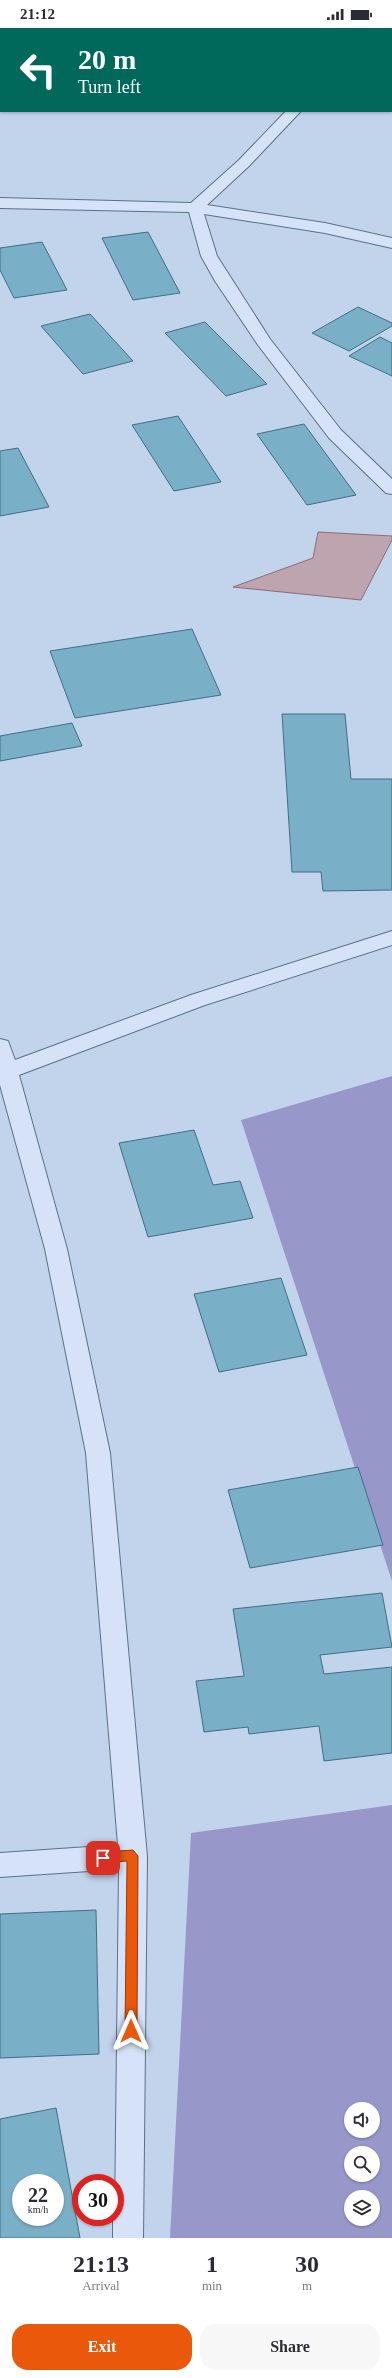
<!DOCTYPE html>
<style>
:root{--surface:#fff;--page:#f7f7f7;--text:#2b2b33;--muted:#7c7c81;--accent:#ea580c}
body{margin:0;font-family:Georgia,serif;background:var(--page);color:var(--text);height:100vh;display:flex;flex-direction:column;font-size:15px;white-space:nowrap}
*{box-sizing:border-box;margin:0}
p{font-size:13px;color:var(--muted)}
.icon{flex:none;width:22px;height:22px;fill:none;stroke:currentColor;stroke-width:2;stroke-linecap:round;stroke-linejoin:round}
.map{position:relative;height:2210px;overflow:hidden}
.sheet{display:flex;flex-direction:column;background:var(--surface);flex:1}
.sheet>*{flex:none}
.top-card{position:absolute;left:0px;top:0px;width:392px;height:84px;box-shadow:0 1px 3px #0004;background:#00695c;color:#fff;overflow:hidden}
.buttons{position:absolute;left:344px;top:2074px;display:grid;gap:8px}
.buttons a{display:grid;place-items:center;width:36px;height:36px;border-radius:50%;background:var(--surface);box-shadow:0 1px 3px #0004;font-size:20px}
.speed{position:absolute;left:12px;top:2146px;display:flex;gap:8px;font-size:20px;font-weight:700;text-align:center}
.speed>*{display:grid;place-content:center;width:52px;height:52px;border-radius:50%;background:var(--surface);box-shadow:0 1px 3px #0004;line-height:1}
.speed small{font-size:10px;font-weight:400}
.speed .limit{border:6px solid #d22;background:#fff;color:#111}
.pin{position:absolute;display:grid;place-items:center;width:34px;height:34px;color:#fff;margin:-17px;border-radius:8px;box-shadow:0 2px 6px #0006}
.me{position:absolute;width:44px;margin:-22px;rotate:0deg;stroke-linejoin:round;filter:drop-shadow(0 0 3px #0008)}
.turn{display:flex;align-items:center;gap:14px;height:84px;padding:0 12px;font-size:18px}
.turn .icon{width:52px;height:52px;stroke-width:2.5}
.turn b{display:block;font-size:28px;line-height:34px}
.eta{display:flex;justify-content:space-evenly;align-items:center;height:68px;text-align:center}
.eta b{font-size:24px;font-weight:700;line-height:28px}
.action{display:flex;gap:8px;margin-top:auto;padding:8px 12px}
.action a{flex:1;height:46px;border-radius:16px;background:var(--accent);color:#fff;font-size:16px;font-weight:700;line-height:46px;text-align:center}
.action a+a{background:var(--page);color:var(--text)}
.status{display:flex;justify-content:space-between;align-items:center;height:28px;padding:0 20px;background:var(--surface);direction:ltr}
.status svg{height:11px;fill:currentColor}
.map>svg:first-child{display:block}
.green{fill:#9797c9;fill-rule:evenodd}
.water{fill:#bea4af;stroke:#8c6c77}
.building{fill:#7aafc8;stroke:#416f82;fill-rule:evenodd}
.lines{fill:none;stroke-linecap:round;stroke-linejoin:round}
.street-casing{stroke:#5a7284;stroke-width:2}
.street{fill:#d5e2f7;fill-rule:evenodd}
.route{fill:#ea580c;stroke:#983908}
</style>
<div class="status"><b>21:12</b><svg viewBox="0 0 49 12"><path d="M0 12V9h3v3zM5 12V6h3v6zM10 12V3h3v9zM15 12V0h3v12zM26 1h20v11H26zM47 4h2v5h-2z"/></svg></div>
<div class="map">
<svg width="392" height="2210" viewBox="0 0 392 2210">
<rect width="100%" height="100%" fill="#c2d3ec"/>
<!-- green -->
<path class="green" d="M392 1048V1553L241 1092Z
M392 1777V2210H170L191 1805ZM351 2081H373V2103H351ZM351 2125H373V2147H351ZM351 2169H373V2191H351Z"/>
<!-- water -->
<path class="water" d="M318 504 392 508V512L361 572 233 559 313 530Z"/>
<!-- building -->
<path class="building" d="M148 204 180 265 133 272 102 210Z
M42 214 67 262 14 270 0 242V220Z
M358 279 392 295V298L349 323 312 305Z
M90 286 133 333 83 346 41 298Z
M205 294 267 356 226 368 165 305Z
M380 309 392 315V348L349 328Z
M178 388 221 454 174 463 132 397Z
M304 396 356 467 307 477 257 406Z
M18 420 49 479 0 488V423Z
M192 601 221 667 75 690 50 623Z
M282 686H345L351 751H392V862L323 863 321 844H292Z
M72 695 82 718 0 733V708Z
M194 1102 213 1157 240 1153 253 1190 148 1209 119 1115Z
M281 1250 307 1327 219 1344 194 1266Z
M358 1439 383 1517 250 1540 228 1462Z
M382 1565 392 1619 320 1627 324 1646 392 1639V1725L324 1733 319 1698 249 1706 248 1699 204 1704 196 1653 244 1648 233 1581Z
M96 1882 99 2026 0 2030V1886Z
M56 2080 80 2210H0V2091ZM21 2155H55V2189H21Z"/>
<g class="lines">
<!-- street casing -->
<g class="street-casing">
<path id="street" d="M391 35H392V44H391Z
M0 53H1V61H0Z
M286 83H301L249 138 207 177 325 195 392 210V220L325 205 204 186 217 228 270 311 341 402 392 451V466L386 465 329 410 258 317 215 253 201 228 189 184 0 180V170L191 175 239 132Z
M392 903V917L205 977 19 1047 67 1221 110 1425 147 1828 143 2210H113V2189H115L119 1841 0 1849V1825L118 1817 86 1425 45 1221 0 1057V1011L8 1013 15 1032 191 967Z"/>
</g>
<!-- street -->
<use href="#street" class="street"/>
</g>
<!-- route -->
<path class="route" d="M133 1822 138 1828 137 2003 135 2007 131 2008 127 2007 125 2003 127 1833 103 1835 98 1830 103 1824Z"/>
</svg>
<div class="buttons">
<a><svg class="icon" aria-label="sound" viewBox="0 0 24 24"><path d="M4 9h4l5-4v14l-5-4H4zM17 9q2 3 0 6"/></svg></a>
<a><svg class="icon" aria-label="search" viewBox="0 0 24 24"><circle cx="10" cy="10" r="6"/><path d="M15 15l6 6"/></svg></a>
<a><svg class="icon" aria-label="layers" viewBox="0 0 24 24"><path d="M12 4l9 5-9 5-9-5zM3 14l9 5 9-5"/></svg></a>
</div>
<div class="speed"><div>22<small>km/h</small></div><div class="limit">30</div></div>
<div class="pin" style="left:103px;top:1830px;background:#d93025"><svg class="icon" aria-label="arrive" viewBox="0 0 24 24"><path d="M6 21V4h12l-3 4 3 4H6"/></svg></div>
<svg class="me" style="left:131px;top:2003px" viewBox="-20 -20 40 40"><path d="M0-17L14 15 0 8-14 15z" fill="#ea580c" stroke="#fff" stroke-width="4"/></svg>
<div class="top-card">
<div class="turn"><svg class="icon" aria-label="left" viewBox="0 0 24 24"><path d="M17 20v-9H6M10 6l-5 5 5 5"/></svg><div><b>20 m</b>Turn left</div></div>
</div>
</div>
<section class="sheet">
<div class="eta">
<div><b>21:13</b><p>Arrival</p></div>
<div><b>1</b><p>min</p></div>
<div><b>30</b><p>m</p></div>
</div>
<div class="action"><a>Exit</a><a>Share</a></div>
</section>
